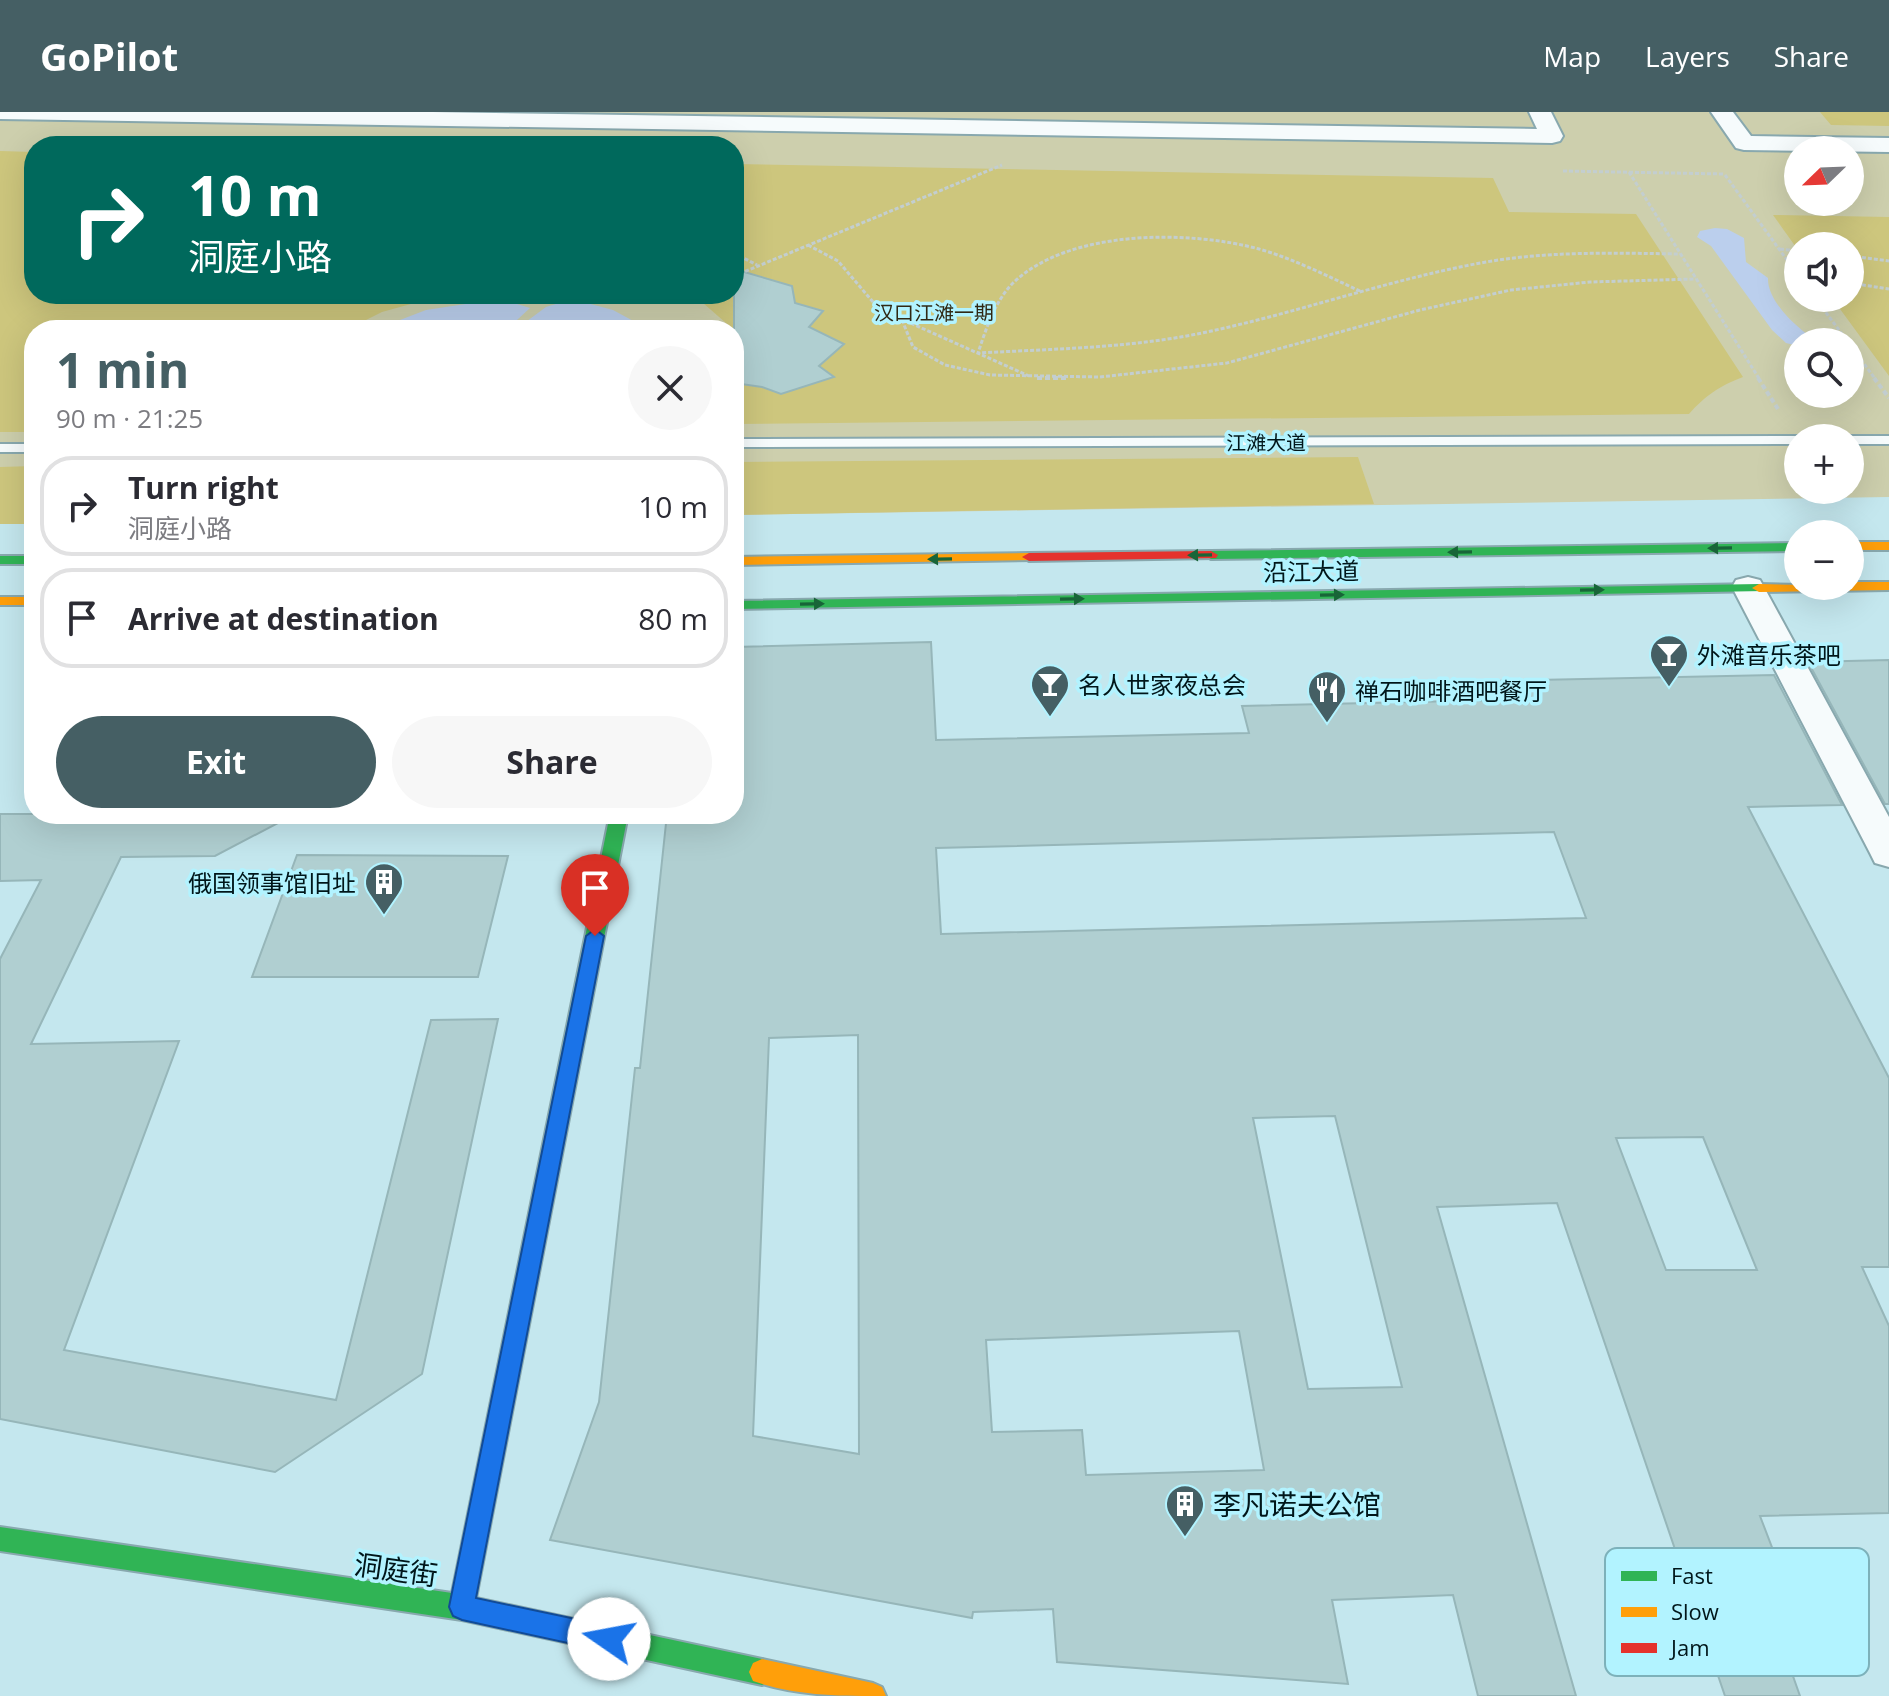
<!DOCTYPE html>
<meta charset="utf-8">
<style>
:root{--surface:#fff;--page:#f7f7f7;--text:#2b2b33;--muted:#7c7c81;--line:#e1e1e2;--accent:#455f64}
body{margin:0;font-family:"Open Sans","Noto Sans SC",sans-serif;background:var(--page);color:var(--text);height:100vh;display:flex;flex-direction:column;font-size:30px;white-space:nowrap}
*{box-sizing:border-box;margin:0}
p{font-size:26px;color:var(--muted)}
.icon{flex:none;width:44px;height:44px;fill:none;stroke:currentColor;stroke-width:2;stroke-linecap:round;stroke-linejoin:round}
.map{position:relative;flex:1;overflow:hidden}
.side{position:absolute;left:24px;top:208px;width:720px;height:504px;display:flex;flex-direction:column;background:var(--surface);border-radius:32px;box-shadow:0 8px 32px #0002}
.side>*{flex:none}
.banner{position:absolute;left:24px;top:24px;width:720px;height:168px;border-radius:32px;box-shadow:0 8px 32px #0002;background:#00695c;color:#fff;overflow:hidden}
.needle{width:52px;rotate:247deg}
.buttons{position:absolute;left:1784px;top:24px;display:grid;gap:16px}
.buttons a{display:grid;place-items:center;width:80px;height:80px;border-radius:50%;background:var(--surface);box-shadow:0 8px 32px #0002;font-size:40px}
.pin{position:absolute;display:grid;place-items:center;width:68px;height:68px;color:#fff;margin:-82px -34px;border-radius:50% 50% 50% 0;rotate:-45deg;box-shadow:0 0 8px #0007}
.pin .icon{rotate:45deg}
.me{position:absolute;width:88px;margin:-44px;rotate:282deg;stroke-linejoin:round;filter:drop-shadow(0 0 6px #0008)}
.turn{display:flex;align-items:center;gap:28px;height:168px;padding:0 32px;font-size:36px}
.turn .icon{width:104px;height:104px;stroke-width:2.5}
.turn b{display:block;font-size:56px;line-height:68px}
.round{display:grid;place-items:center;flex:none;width:84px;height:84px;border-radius:42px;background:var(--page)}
.overview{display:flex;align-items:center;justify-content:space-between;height:136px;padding:0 32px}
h1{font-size:48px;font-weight:700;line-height:60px;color:var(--accent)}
.primary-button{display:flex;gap:16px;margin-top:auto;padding:16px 32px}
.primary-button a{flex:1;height:92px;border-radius:48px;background:var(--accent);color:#fff;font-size:32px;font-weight:700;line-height:92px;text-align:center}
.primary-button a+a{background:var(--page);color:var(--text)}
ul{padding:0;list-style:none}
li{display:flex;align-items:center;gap:24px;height:100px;margin:0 16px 12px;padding:0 16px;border:4px solid var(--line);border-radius:32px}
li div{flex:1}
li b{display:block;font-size:30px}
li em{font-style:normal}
header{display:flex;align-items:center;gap:48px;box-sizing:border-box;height:112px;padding:0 40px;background:var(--accent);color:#fff}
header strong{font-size:38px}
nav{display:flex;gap:44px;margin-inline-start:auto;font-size:28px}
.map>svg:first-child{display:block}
.green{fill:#cdcfad;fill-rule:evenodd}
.forest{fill:#cdc67d}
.water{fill:#bbcfed}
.building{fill:#b0cfd1;stroke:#96b6b9;stroke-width:2;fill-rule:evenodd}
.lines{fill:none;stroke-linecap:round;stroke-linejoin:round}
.lane-casing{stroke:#88a8ae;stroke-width:4}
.street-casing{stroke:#88a8ae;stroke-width:4}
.fast-casing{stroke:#88a8ae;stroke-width:4}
.slow-casing{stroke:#88a8ae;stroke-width:4}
.jam-casing{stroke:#88a8ae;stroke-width:4}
.path-far1{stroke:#c3ced0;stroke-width:3;stroke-dasharray:4 2;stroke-linecap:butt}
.path{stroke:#c3ced0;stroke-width:4;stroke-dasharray:5 3;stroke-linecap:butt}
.lane{fill:#f6fbfc;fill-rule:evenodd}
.street{fill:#f6fbfc;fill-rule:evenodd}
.fast{fill:#30b455;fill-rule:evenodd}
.slow{fill:#ff9f0a;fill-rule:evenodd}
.jam{fill:#e5322d;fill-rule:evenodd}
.oneway{fill:#186538}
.route{fill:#1a73e8;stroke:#114b97;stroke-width:2}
.labels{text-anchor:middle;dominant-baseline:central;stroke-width:7;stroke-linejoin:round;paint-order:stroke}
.far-park-label{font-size:20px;fill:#302814;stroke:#b2f3ff}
.far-street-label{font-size:20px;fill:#00161a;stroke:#b2f3ff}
.street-label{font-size:24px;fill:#00161a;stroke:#b2f3ff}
.poi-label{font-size:24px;fill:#00161a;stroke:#b2f3ff;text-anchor:start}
.near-poi-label{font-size:28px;fill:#00161a;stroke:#b2f3ff;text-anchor:start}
.near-street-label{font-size:28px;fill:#00161a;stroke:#b2f3ff}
.key{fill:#b2f3ff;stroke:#7db1ba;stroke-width:2}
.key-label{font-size:22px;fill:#00161a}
</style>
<header>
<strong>GoPilot</strong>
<nav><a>Map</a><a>Layers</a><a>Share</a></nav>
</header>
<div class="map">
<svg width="1889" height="1584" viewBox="0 0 1889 1584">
<rect width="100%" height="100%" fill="#c4e7ee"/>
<!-- green -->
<path class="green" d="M0 0H1889V385L734 403V218H34V412H0ZM34 34H734V182H34ZM1798 38H1850V90H1798ZM1798 134H1850V186H1798ZM1798 230H1850V282H1798ZM1798 326H1850V378H1798Z"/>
<!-- forest -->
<path class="forest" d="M1820 0H1889V14L1831 13Z
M0 39 34 40V182H447L382 200 346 218H34V320H0Z
M734 52 1493 66 1509 100 1636 102 1743 265C1719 274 1705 284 1689 302L734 312V299L745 271 734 218 703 191 686 182H734Z
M1773 103 1889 105V264L1832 186H1850V134H1798V138Z
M1358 345 1374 392 734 403V350Z
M34 354V412H0V355Z"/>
<!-- water -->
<path class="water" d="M1715 116 1727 117 1744 126 1746 150 1768 166C1767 190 1799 218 1818 230H1798V234L1786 231 1772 218 1711 134 1697 125 1700 119Z
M511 185 514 191 530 196 506 218H374L426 198Z
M572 187 613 198 650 218H515L546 195Z"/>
<!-- building -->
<path class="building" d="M734 157 792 174 795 191 823 199 809 215 844 232 819 254 834 265 781 282 762 275 734 271Z
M931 530 936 628 1249 621 1242 594 1500 588 1493 569 1774 563 1842 693 1748 695 1889 966V1155H1862L1889 1214V1401L1760 1404 1809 1532 1782 1533 1800 1584H1725L1557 1091 1437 1095 1576 1584H1478L1453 1483 1332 1488 1348 1572 1057 1550 1053 1497 973 1500 972 1506 550 1428 599 1290 635 956H640L667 702H734V535ZM1554 720 1586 806 941 822 936 736ZM858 923 859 1342 753 1324 769 926ZM1335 1004 1402 1275 1308 1277 1253 1006ZM1703 1025 1757 1158H1666L1616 1026ZM1239 1219 1264 1358 1086 1363 1082 1318 992 1320 986 1228Z
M1889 548V692H1885L1808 550Z
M0 702H295L215 744 121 745 31 932 179 929 64 1238 336 1288 431 908 498 907 422 1262 275 1360 0 1307V847L41 768 0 769Z
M297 743 508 744 478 865H252Z"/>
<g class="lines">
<!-- lane casing -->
<g class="lane-casing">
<path id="lane" d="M1798 324 1804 326H1798V332L734 335V327Z
M1850 324H1889V332H1850V326H1844Z
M0 332H34V340H0Z"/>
</g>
<!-- street casing -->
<g class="street-casing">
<path id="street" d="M0 0H433L1537 17 1529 0H1551L1563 24 1560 29 1552 31 0 7Z
M1711 0H1733L1751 24 1889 26V40L1744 38 1736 36Z
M1748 465 1760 468 1764 475 1889 705V755L1875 751 1870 741 1732 475 1736 468Z"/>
</g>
<!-- fast casing -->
<g class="fast-casing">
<path id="fast" d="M1798 431V439L1211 447 1204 443 1211 439Z
M0 444H34V452H0Z
M1759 472 1766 476 1764 479 734 497V489Z
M610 702H628L476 1486 762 1547 771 1551 775 1560 771 1569 762 1573 462 1508 0 1439V1415L452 1481Z"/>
</g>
<!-- slow casing -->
<g class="slow-casing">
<path id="slow" d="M1850 430H1889V438H1850Z
M1029 441 1036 445 1034 448 734 453V445Z
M1850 470H1889V478L1759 480 1752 476 1759 472 1850 474Z
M0 485H34V493H0Z
M762 1547 873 1571 882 1575 886 1584C841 1584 795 1584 753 1569L749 1560 753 1551Z"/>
</g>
<!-- jam casing -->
<g class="jam-casing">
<path id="jam" d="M1211 439 1218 443 1216 446 1029 449 1022 445 1029 441Z"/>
</g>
<!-- path-far1 -->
<path class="path-far1" d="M1563 59 1725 62
M1629 60 1760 268
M1725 63 1798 163
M808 133 838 149 879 197 1029 264
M1780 137 1798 139
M734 141 757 153
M1850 144 1889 149
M734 164 1002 53
M1850 171 1889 177
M1360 179C1327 164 1294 147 1259 137 1189 118 1069 117 1013 171 995 189 986 217 978 241 1053 237 1129 236 1202 221 1298 201 1390 167 1486 150 1550 139 1615 141 1680 142
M689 183 692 182
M1815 186 1848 230
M902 208 913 235 945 253 990 263 1100 265 1227 251 1420 198 1511 178 1590 170 1696 167
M1850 233 1876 268"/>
<!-- path -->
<path class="path" d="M1037 266H1069
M1758 266 1778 297
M1874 266 1889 286"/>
<!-- lane -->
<use href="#lane" class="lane"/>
<!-- street -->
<use href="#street" class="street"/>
<!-- fast -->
<use href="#fast" class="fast"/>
<!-- slow -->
<use href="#slow" class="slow"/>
<!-- jam -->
<use href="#jam" class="jam"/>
</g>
<!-- one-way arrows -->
<defs><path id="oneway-solid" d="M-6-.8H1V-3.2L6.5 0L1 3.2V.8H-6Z" transform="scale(2)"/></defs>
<g class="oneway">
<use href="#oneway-solid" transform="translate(1720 436) rotate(179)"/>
<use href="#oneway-solid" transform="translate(1460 440) rotate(179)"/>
<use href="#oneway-solid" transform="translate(1200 443) rotate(179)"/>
<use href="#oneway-solid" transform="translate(940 447) rotate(179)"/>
<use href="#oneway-solid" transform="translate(1592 478) rotate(-1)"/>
<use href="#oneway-solid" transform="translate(1332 483) rotate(-1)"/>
<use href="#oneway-solid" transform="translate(1072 487) rotate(-1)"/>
<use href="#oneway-solid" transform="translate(812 492) rotate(-1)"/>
</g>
<!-- route -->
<path class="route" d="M595 817 604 824 476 1486 609 1514 618 1518 622 1527 618 1536 609 1540 462 1508 453 1504 449 1495 586 824Z"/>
<!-- icons -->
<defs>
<g id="bar-pin" transform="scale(2)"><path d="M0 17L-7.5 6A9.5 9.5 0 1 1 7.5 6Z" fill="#455f64" stroke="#b2f3ff"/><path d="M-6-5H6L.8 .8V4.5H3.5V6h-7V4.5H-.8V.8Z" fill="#fff"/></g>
<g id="restaurant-pin" transform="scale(2)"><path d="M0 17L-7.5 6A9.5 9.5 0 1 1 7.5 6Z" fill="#455f64" stroke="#b2f3ff"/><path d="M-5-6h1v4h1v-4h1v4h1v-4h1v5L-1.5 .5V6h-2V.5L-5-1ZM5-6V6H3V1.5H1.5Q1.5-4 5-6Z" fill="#fff"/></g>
<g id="building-pin" transform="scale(2)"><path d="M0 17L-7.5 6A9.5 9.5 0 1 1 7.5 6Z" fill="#455f64" stroke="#b2f3ff"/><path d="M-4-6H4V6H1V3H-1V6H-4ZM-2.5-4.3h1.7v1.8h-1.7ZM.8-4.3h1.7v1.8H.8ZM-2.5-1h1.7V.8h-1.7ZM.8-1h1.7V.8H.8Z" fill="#fff"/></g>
</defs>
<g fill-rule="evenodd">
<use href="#bar-pin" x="1669" y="542"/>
<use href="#bar-pin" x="1050" y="572"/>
<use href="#restaurant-pin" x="1327" y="578"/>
<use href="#building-pin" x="384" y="770"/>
<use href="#building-pin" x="1185" y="1392"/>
</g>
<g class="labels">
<!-- far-park labels -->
<g class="far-park-label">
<text x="934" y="200">汉口江滩一期</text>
</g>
<!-- far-street labels -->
<g class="far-street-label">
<text x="1266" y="330">江滩大道</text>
</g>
<!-- street labels -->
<g class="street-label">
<text transform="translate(1311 459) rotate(-1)">沿江大道</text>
</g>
<!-- poi labels -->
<g class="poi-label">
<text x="1697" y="542">外滩音乐茶吧</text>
<text x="1078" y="572">名人世家夜总会</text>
<text x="1355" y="578">禅石咖啡酒吧餐厅</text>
<text x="356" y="770" text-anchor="end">俄国领事馆旧址</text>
</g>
<!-- near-poi labels -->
<g class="near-poi-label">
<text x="1213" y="1392">李凡诺夫公馆</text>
</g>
<!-- near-street labels -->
<g class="near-street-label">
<text transform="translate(396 1457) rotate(8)">洞庭街</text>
</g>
</g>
<!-- legend -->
<rect x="1605" y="1436" width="264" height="128" rx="12" class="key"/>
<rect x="1621" y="1459" width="36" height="10" fill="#30b455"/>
<rect x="1621" y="1495" width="36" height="10" fill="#ff9f0a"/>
<rect x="1621" y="1531" width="36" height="10" fill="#e5322d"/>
<g class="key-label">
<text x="1671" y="1472">Fast</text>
<text x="1671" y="1508">Slow</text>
<text x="1671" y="1544">Jam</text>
</g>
</svg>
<div class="buttons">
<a><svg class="needle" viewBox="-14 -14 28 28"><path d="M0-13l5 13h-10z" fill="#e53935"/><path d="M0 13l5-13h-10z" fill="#7c7c81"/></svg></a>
<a><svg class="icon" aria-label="sound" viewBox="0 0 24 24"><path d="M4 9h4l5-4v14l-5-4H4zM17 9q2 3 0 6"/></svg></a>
<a><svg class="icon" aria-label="search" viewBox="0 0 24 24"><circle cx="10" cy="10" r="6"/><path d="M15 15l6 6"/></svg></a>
<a>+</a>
<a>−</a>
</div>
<div class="pin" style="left:595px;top:824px;background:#d93025"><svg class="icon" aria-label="arrive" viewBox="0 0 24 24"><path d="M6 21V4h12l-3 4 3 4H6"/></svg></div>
<svg class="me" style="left:609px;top:1527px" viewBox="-20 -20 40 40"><circle r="19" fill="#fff"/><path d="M0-13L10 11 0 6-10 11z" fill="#1a73e8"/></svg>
<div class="banner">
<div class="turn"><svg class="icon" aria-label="right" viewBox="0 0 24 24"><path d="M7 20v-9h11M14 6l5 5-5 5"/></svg><div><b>10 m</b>洞庭小路</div></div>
</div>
<section class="side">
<div class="overview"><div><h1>1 min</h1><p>90 m · 21:25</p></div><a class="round"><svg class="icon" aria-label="close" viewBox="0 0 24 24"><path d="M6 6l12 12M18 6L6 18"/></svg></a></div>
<ul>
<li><svg class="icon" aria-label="right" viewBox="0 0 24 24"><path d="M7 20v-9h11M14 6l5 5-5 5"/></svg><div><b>Turn right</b><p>洞庭小路</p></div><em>10 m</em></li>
<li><svg class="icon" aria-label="arrive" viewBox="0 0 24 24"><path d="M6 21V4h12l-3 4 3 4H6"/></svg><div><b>Arrive at destination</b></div><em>80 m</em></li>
</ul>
<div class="primary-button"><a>Exit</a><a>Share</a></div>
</section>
</div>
